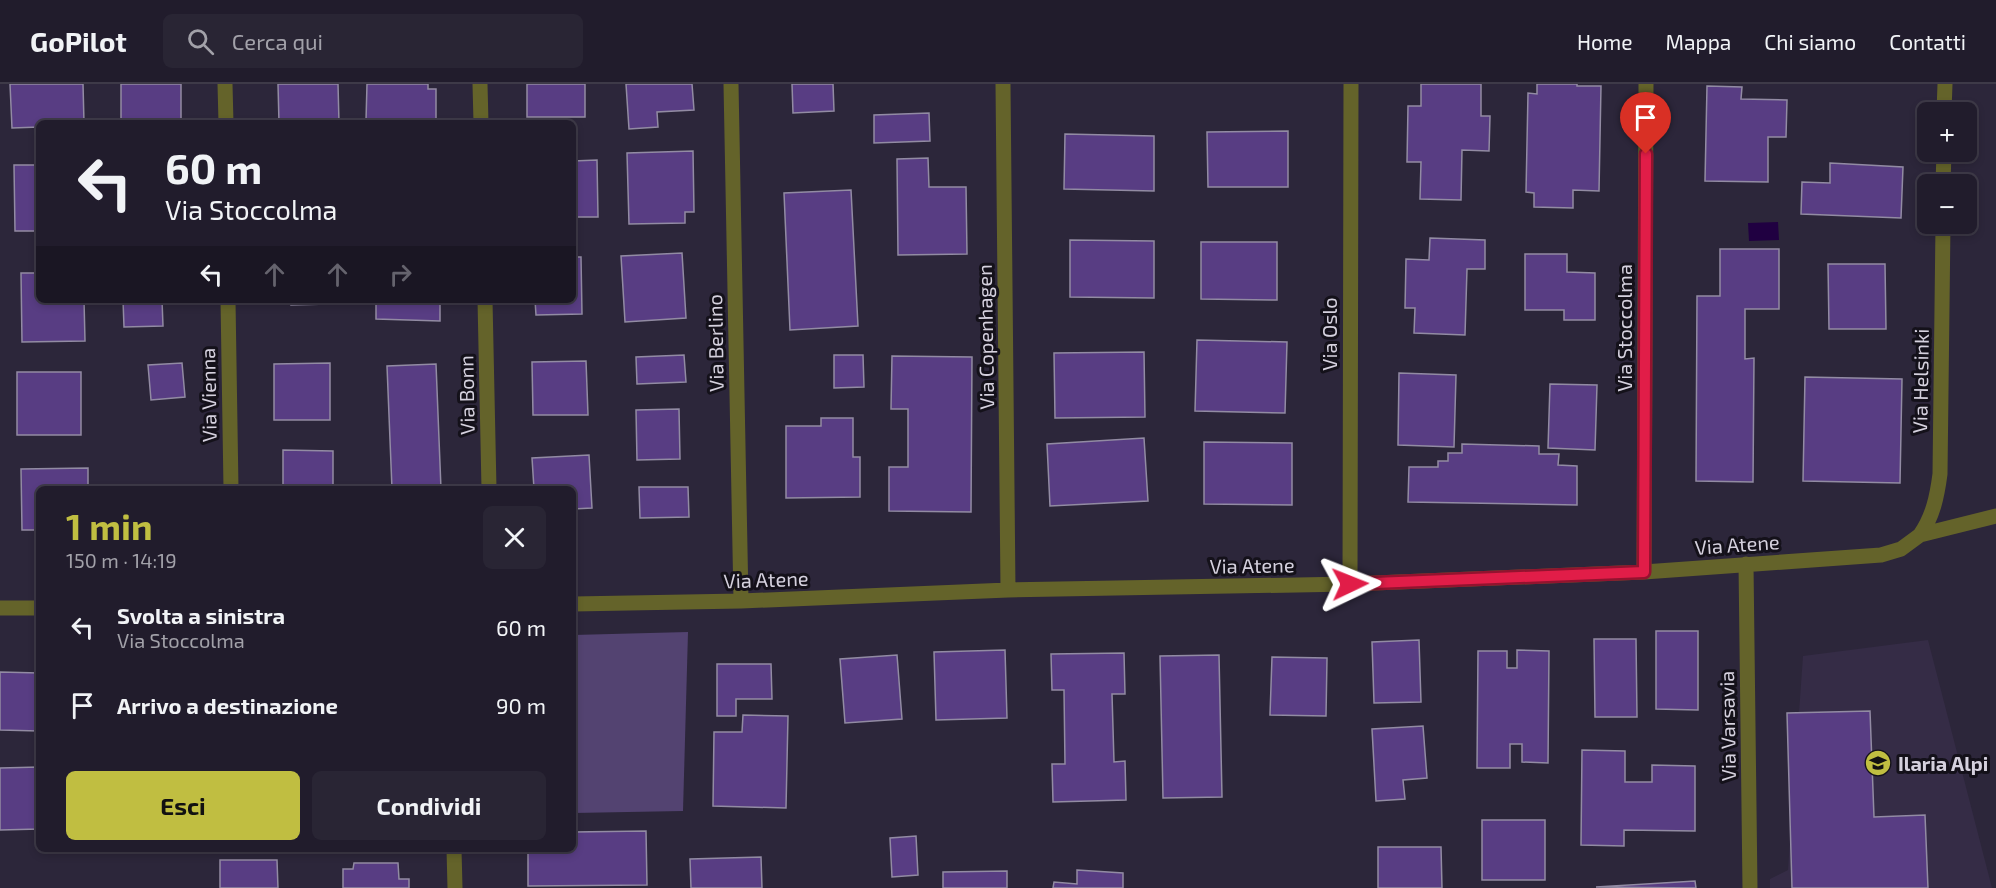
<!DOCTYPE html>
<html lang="it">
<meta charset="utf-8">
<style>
:root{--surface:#211c2c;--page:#292534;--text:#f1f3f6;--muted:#a2a1a9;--line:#3e3a48;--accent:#c0be41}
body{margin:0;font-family:"Exo 2",sans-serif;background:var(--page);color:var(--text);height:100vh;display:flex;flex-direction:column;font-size:22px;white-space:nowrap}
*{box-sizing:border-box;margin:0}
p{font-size:20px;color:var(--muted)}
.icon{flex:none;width:33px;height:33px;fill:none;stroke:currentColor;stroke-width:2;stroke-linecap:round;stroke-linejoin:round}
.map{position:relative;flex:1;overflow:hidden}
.details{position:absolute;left:36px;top:402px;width:540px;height:366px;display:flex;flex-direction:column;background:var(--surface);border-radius:9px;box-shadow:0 3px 9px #0003,0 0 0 2px var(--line)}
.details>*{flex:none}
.hud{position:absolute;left:36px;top:36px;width:540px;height:183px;border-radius:9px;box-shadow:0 3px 9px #0003,0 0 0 2px var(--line);background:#211c2c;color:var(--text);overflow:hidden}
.buttons{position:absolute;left:1917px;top:18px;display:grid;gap:12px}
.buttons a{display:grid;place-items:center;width:60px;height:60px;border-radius:9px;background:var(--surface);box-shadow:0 3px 9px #0003,0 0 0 2px var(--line);font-size:30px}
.pin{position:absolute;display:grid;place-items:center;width:51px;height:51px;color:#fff;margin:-62px -26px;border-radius:50% 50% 50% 0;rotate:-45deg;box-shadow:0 0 6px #0007}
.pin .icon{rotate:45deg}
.me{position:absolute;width:66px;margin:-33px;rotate:88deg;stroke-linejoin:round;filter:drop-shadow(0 0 4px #0008)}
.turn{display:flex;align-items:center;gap:21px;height:126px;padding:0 30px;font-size:27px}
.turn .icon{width:78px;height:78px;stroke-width:2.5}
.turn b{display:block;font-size:42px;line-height:51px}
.lanes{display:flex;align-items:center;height:57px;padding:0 30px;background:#0003;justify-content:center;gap:30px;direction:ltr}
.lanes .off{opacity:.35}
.round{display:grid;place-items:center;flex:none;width:63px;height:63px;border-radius:9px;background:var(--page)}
.overview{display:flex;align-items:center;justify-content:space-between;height:102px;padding:0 30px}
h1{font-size:36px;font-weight:700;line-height:45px;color:var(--accent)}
.action{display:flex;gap:12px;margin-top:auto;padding:12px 30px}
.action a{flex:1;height:69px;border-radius:9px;background:var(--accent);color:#111;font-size:24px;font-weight:700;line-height:69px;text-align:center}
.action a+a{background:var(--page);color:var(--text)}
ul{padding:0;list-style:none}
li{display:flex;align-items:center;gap:18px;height:78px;padding:0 30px}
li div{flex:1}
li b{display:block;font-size:22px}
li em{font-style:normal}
header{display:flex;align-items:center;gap:36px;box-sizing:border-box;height:84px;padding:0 30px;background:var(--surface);border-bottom:2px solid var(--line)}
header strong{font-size:28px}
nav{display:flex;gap:33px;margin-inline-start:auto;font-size:21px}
.search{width:420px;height:54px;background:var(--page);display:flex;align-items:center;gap:15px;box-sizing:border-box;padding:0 21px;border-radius:9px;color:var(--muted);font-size:22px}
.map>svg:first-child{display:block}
.built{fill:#352c46}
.green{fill:#534371}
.water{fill:#200041}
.building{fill:#583d83;stroke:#928ba3;stroke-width:1.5}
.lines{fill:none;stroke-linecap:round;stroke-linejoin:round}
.street{stroke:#64632a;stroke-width:15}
.route-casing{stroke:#92132f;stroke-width:15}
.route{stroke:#e11d48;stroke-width:10}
.labels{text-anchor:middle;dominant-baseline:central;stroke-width:6;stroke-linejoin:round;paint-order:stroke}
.street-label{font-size:20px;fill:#d5d1de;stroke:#14111a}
.poi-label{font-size:20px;font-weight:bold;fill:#d5d1de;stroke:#14111a;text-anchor:start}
</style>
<header>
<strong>GoPilot</strong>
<div class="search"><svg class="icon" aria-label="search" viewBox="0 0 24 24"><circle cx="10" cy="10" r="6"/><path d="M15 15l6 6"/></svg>Cerca qui</div>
<nav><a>Home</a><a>Mappa</a><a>Chi siamo</a><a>Contatti</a></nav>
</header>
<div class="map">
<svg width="1996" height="804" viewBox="0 0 1996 804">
<rect width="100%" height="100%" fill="#2c263a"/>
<!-- built -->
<path class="built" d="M1928 556 1992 804H1770V795L1788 786 1803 572Z"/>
<!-- green -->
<path class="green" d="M688 548 683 727 573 729V551Z"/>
<!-- water -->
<path class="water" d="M1778 138 1779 156 1749 157 1748 139Z"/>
<!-- building -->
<path class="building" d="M10 0H83L84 39H39V43L12 44Z
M121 0H181V39H121Z
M278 0H338L339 39H279Z
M367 0H428V5H436V39H375V37H366Z
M527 0H585V33H527Z
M626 0H692L694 26 657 28 658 43 629 45Z
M792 0H833L834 27 793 29Z
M1421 0H1481V32H1490L1489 67 1462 66 1461 116 1420 115 1421 78H1407L1408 22H1421Z
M1537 0H1577V2H1601L1599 107 1573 106V124L1534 123V109L1526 108 1528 9 1537 10Z
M1707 2 1742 3 1741 15 1787 16 1786 53H1768V98L1705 97Z
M929 29 930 57 874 59V31Z
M1288 47V103H1208L1207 48Z
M1065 50 1154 52V107L1064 105Z
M693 67 694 128H685V139L629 140 627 69Z
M928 74 929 103H966L967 170 898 171 897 75Z
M597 76 598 133H573V77Z
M1830 79 1903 83 1901 134 1801 130 1802 98 1830 99Z
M14 81H39V147H15Z
M851 106 858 242 790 246 784 109Z
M1430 154 1485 156V185H1467L1465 251 1414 249 1415 224H1405L1406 175 1429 176Z
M1070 156 1154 157V214L1070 213Z
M1201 158H1277V216L1201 215Z
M1720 165H1779V225H1745V275L1754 274 1753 398 1696 397 1697 212H1720Z
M682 169 686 234 625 238 621 172Z
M1525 170H1567V188L1595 189V236H1564V226H1525Z
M573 173H581L582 230 536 231 535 216H573Z
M1828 180H1885L1886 245H1829Z
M21 189H39V216H84L85 257 22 258Z
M123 216H162L163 242 124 243Z
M291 216H328V220L291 221Z
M376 216H440V237L376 235Z
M1197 256 1287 258 1285 329 1195 327Z
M1144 268 1145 333 1055 334 1054 269Z
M684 271 686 298 637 300 636 273Z
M834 271H863L864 303 834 304Z
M892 272 972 273 971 428 889 427V383H908V325H891Z
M586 277 588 331H533L532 278Z
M182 279 185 313 151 316 148 281Z
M330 279V336H274V280Z
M436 280 441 405H392L387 282Z
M17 288H81V351H17Z
M1399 289 1456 291 1454 363 1398 361Z
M1805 293 1902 295 1900 399 1803 397Z
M1550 300 1597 301 1595 366 1548 364Z
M679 325 680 375 637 376 636 326Z
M821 334H853V373H860V413L786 414V342H821Z
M1144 354 1148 417 1050 422 1047 360Z
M1204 358 1292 359V421L1204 420Z
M1462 360 1539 362V370H1559L1558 381 1577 382V421L1408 418 1409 383H1438V377H1448V369H1462Z
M283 366 333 367V405H283Z
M589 371 592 424 573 425V405H534L532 374Z
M88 384V405H39V446H22L21 385Z
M639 403H688L689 433 640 434Z
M1656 547H1698V626L1656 625Z
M1594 555H1636L1637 633H1595Z
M1419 556 1421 618 1374 619 1372 558Z
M1005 566 1007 634 936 636 934 568Z
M1517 566 1549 567 1548 679 1522 678V660H1510V684H1477L1478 567H1507V584H1517Z
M1124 569 1125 610H1112L1114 678 1125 677 1126 716 1053 718 1052 680H1065L1064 606H1052L1051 570Z
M897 571 902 635 845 639 840 575Z
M1219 571 1222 713 1163 714 1160 572Z
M1272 573 1327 574 1326 632 1270 631Z
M717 580H771L772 615H736V632H717Z
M0 588 39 589V647L0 646Z
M1870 627 1874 733 1925 731 1928 804H1792L1787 629Z
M743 631 788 632 786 724 713 722 714 648H742Z
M1423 642 1427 694 1403 696 1405 715 1376 717 1372 645Z
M1582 666 1625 667V698H1652V681L1695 682V747L1624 746V762L1581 761Z
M39 683V745L0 746V684Z
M1482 736H1545V796H1482Z
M646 747 647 801 528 802V765H573V748Z
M916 752 918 791 892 793 890 754Z
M1378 763H1441L1442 804H1378Z
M761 773 762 804H691L690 775Z
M220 776H277L278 804H220Z
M354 779H398L399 795H409V804H343V785H353Z
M1077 786 1123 789V804H1053L1054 798 1077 800Z
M1007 787V804H943V788Z
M1695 797 1696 804 1596 803Z"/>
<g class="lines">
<!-- street -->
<path class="street" d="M225 0 226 39
M480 0 481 39
M731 0 741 517
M1003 0 1008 506
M1944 28 1945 0
M1943 100 1944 68
M228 216 231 405
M485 216 489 405
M1920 451C1933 432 1937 413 1940 390L1943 140
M1746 480 1750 804
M1644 488 1646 0
M1350 500 1351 0
M573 520 741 517 1008 506 1350 500 1644 488 1881 471 1901 465 1920 451 1996 432
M0 524H39
M454 765 455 804"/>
</g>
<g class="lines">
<!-- route casing -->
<g class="route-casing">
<path id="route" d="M1350 500 1644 488 1646 70"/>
</g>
<!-- route -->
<use href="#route" class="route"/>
</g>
<!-- icons -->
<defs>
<g id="school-disc" transform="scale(1.35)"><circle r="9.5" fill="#c0be41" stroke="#14111a"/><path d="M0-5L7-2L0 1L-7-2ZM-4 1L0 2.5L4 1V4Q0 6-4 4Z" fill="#111"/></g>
</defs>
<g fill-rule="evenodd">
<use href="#school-disc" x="1878" y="679"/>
</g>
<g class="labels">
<!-- street labels -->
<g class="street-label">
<text transform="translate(1624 244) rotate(-90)">Via Stoccolma</text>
<text transform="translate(1329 250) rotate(-90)">Via Oslo</text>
<text transform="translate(985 253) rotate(-91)">Via Copenhagen</text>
<text transform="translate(715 259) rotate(-91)">Via Berlino</text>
<text transform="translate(1920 297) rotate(-89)">Via Helsinki</text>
<text transform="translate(208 311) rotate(-91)">Via Vienna</text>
<text transform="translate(466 311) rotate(-91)">Via Bonn</text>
<text transform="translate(1737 460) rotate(-4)">Via Atene</text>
<text transform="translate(1252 481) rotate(-1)">Via Atene</text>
<text transform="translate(766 495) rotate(-2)">Via Atene</text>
<text transform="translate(1727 642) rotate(-91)">Via Varsavia</text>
</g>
<!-- poi labels -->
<g class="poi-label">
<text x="1898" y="679">Ilaria Alpi</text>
</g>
</g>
</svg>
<div class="buttons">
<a>+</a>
<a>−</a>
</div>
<div class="pin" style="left:1646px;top:70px;background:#d93025"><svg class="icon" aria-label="arrive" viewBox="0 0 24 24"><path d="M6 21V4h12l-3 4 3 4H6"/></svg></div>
<svg class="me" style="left:1350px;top:500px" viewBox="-20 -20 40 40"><path d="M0-17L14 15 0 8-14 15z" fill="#e11d48" stroke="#fff" stroke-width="4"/></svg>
<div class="hud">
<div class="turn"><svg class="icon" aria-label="left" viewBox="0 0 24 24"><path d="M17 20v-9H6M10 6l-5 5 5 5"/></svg><div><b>60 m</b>Via Stoccolma</div></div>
<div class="lanes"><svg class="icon" aria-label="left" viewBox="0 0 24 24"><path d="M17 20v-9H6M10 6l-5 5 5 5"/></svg><svg class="icon off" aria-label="ahead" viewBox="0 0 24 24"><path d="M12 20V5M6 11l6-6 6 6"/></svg><svg class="icon off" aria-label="ahead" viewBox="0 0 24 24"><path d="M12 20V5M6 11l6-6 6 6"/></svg><svg class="icon off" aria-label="right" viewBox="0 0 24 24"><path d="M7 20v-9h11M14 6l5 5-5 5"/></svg></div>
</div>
<section class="details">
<div class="overview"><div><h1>1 min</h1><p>150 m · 14:19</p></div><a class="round"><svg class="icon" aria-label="close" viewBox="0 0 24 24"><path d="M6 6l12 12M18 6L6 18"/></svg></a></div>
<ul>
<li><svg class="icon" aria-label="left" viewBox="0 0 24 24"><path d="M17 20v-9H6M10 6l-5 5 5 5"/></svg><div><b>Svolta a sinistra</b><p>Via Stoccolma</p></div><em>60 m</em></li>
<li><svg class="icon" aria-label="arrive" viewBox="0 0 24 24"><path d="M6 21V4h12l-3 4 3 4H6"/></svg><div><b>Arrivo a destinazione</b></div><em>90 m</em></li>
</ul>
<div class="action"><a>Esci</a><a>Condividi</a></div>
</section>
</div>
